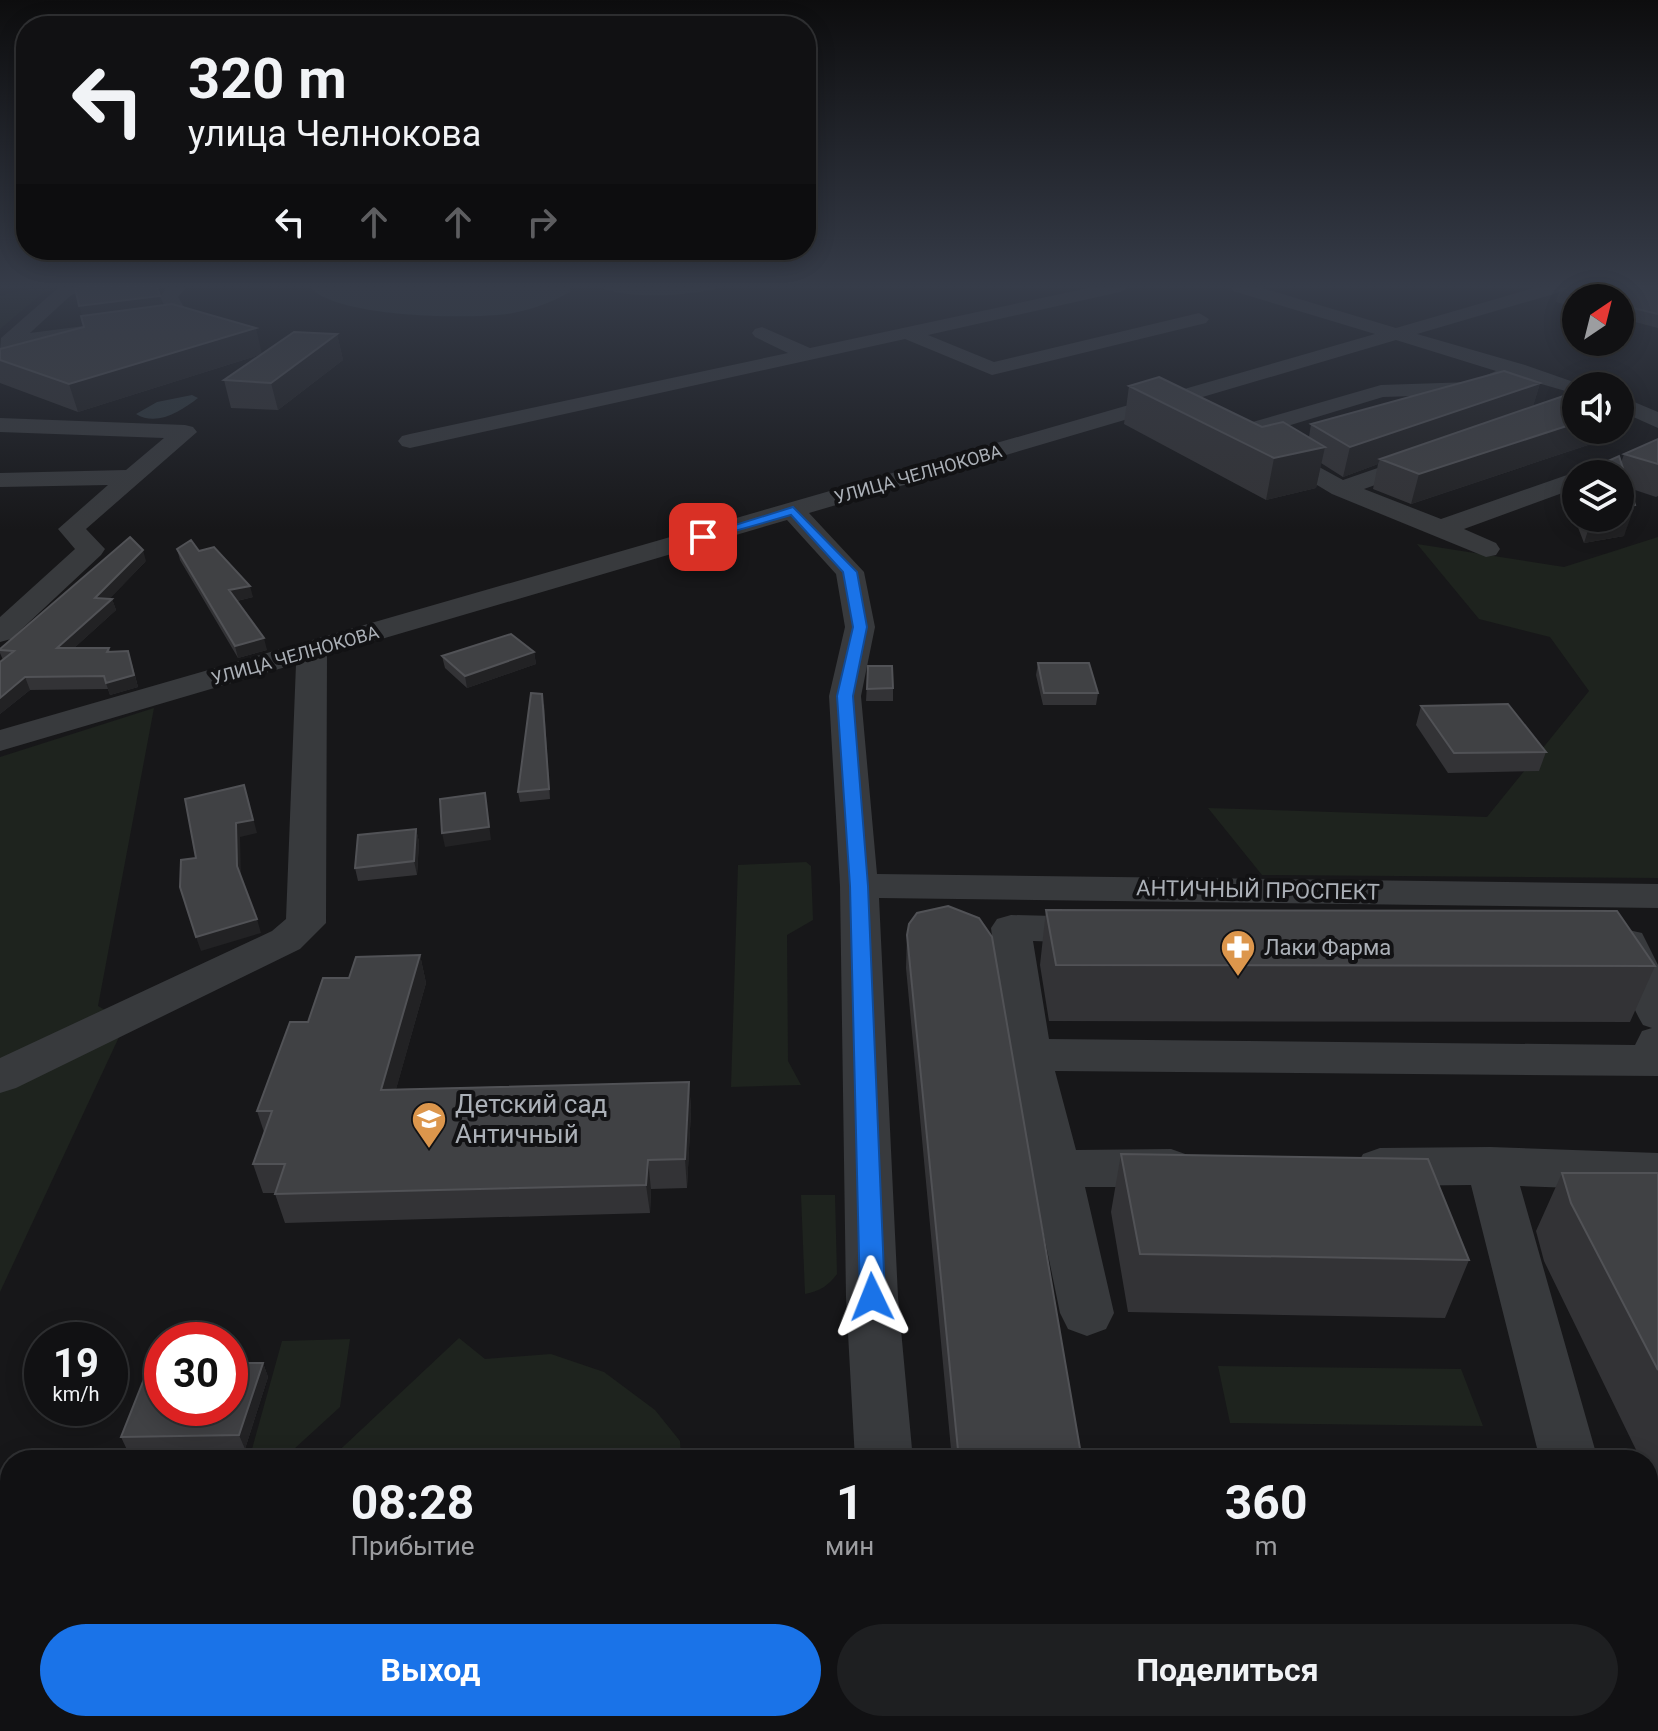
<!DOCTYPE html>
<html lang="ru">
<meta charset="utf-8">
<style>
:root{--surface:#111113;--page:#1e1f21;--text:#f1f3f6;--muted:#9c9da0;--line:#303133;--accent:#1a73e8}
body{margin:0;font-family:Roboto,sans-serif;background:var(--page);color:var(--text);height:100vh;display:flex;flex-direction:column;font-size:30px;white-space:nowrap}
*{box-sizing:border-box;margin:0}
p{font-size:26px;color:var(--muted)}
.icon{flex:none;width:44px;height:44px;fill:none;stroke:currentColor;stroke-width:2;stroke-linecap:round;stroke-linejoin:round}
.map{position:relative;flex:1;overflow:hidden}
.panel{position:absolute;left:0px;top:1450px;width:1658px;height:282px;display:flex;flex-direction:column;background:var(--surface);border-radius:32px 32px 0 0;box-shadow:0 4px 20px #0003,0 0 0 2px var(--line)}
.panel>*{flex:none}
.top-card{position:absolute;left:16px;top:16px;width:800px;height:244px;border-radius:32px;box-shadow:0 4px 20px #0003,0 0 0 2px var(--line);background:#111113;color:var(--text);overflow:hidden}
.needle{width:52px;rotate:35deg}
.controls{position:absolute;left:1562px;top:284px;display:grid;gap:16px}
.controls a{display:grid;place-items:center;width:72px;height:72px;border-radius:50%;background:var(--surface);box-shadow:0 4px 20px #0003,0 0 0 2px var(--line);font-size:40px}
.speed{position:absolute;left:24px;top:1322px;display:flex;gap:16px;font-size:40px;font-weight:700;text-align:center}
.speed>*{display:grid;place-content:center;width:104px;height:104px;border-radius:50%;background:var(--surface);box-shadow:0 4px 20px #0003,0 0 0 2px var(--line);line-height:1}
.speed small{font-size:20px;font-weight:400}
.speed .limit{border:12px solid #d22;background:#fff;color:#111}
.pin{position:absolute;display:grid;place-items:center;width:68px;height:68px;color:#fff;margin:-34px;border-radius:16px;box-shadow:0 4px 12px #0006}
.me{position:absolute;width:88px;margin:-44px;rotate:358deg;stroke-linejoin:round;filter:drop-shadow(0 0 6px #0008)}
.turn{display:flex;align-items:center;gap:28px;height:168px;padding:0 40px;font-size:36px}
.turn .icon{width:104px;height:104px;stroke-width:2.5}
.turn b{display:block;font-size:56px;line-height:68px}
.lanes{display:flex;align-items:center;height:76px;padding:0 40px;background:#0003;justify-content:center;gap:40px;direction:ltr}
.lanes .off{opacity:.35}
.eta{display:flex;justify-content:space-evenly;align-items:center;height:136px;text-align:center}
.eta b{font-size:48px;font-weight:700;line-height:56px}
.button{display:flex;gap:16px;margin-top:auto;padding:16px 40px}
.button a{flex:1;height:92px;border-radius:48px;background:var(--accent);color:#fff;font-size:32px;font-weight:700;line-height:92px;text-align:center}
.button a+a{background:var(--page);color:var(--text)}
.map>svg:first-child{display:block}
.green{fill:#1e231e}
.water{fill:#2f373b}
.lines{fill:none;stroke-linecap:round;stroke-linejoin:round}
.minor{fill:#383a3d;fill-rule:evenodd}
.wall{fill:#333336}
.shaded-wall{fill:#222224}
.building{fill:#404144;stroke:#515256;stroke-width:2}
.route{fill:#1a73e8;stroke:#114b97;stroke-width:2}
.labels{text-anchor:middle;dominant-baseline:central;stroke-width:8;stroke-linejoin:round;paint-order:stroke}
.far-street-label{font-size:18px;fill:#abb0b7;stroke:#121214}
.street-label{font-size:22px;fill:#abb0b7;stroke:#121214}
.poi-label{font-size:22px;fill:#abb0b7;stroke:#121214;text-anchor:start}
.near-poi-label{font-size:26px;fill:#abb0b7;stroke:#121214;text-anchor:start}
</style>
<div class="map">
<svg width="1658" height="1731" viewBox="0 0 1658 1731">
<rect width="100%" height="100%" fill="#171719"/>
<!-- green -->
<path class="green" d="M36 287H63L43 293 0 329V296Z
M1658 537V878L1262 875 1208 808 1487 817 1589 691 1550 637 1479 619 1417 544 1564 567Z
M154 708 98 1006 126 1022 0 1292V757Z
M806 862 811 866 813 920 787 935 788 1061 801 1085 731 1087 738 865Z
M801 1195H835L837 1274C828 1286 820 1291 805 1294Z
M459 1338 485 1359 551 1354 604 1372 655 1410 680 1441 681 1460H329Z
M350 1339 340 1407 282 1460H194L252 1449 282 1341Z
M1218 1366 1461 1369 1483 1426 1230 1423Z
M10 1616V1710L0 1720V1617Z
M50 1722H581L573 1731H41Z"/>
<!-- water -->
<path class="water" d="M310 287H570V292C552 302 534 309 513 313 474 320 335 318 310 287Z
M599 287H723C691 296 629 300 599 287Z
M192 395 198 398C181 411 157 427 136 414L157 402Z"/>
<g class="lines">
<!-- minor -->
<path class="minor" d="M87 287 70 296 30 333 169 315 160 297 167 287H186L178 297 191 319 181 325 0 350 1 338 58 288Z
M1093 287H1129L1120 292 928 335 994 362 1199 313 1209 319 1206 323 992 375 905 339 410 448 402 446 398 441 402 436 410 434 788 353 755 337 752 333 755 329 762 327 810 348Z
M1230 287H1259L1396 328 1537 287H1567L1564 291 1417 334 1525 365 1585 386H1576V394L1517 377 1475 394 1383 397 1248 438 1206 422 1203 417 1214 410 1249 423 1381 385 1471 382 1496 371 1396 340 809 513 864 572 875 627 861 696 877 874 1658 884V908L879 898 898 1297 913 1460H855L846 1297 840 886 829 696 845 627 836 574 787 520 327 655 326 923 300 949 16 1088 0 1093V1058L272 931 286 919 296 664 0 751V730L1375 334 1233 291Z
M1620 396 1658 412V428L1620 411Z
M0 418 185 425 193 427 197 432 86 529 105 549 101 555 11 639 0 642V617L75 549 58 529 108 485 0 487V473L126 470 164 438 0 432Z
M1275 443 1343 480 1418 454H1434L1438 459 1434 464 1364 489 1441 519 1567 475 1582 474H1576V488L1464 529 1496 543 1500 549 1496 555 1486 557 1332 494 1267 455 1263 450 1267 445Z
M1011 915 1094 917 1108 921 1114 930 1108 939 1094 943 1033 941 1049 1039 1635 1045 1642 1031 1652 1028 1643 1025C1627 999 1620 967 1604 942L1610 933 1624 929 1642 933 1658 965V1076L1055 1071 1076 1150 1171 1149 1188 1155 1195 1168 1188 1181 1171 1187H1085L1114 1313 1106 1329 1087 1336 1068 1329 1060 1313 1007 1055 991 928 997 919Z
M1490 1147 1658 1153V1191L1520 1186 1598 1460H1540L1471 1185 1380 1186 1363 1180 1356 1167 1363 1154 1380 1148Z
M1648 1617 1658 1622V1707L1648 1703Z
M869 1722H937L938 1731H870Z
M1138 1722H1206L1208 1731H1140Z"/>
</g>
<!-- wall -->
<path class="wall" d="M1658 287V328L1620 318V298H1576V307L1556 302 1560 290Z
M162 305 262 354 78 412 0 383V349Z
M337 334 343 360 278 410 231 408 224 380Z
M1540 383 1533 406 1612 437 1411 504 1373 489 1378 464 1343 477 1321 463 1316 488 1266 500 1124 424 1129 386 1262 427 1309 437 1311 424Z
M1658 439V496L1656 497 1629 488 1624 536 1584 543 1569 504 1576 482V518H1620L1621 463 1624 454Z
M177 549 199 551 253 597 237 601 267 650 238 658 180 560Z
M146 561 109 599H112L116 610 74 648H109L110 652 132 664 138 687 110 695 108 689 30 690 0 714V662L3 660 0 653V649Z
M534 652 536 664 467 688 445 668 442 656Z
M1038 663 1098 693 1096 705H1043L1036 675Z
M868 666 893 688V701H866Z
M544 703 550 799 520 802 518 792Z
M1421 706 1546 752 1539 771 1448 773 1416 725Z
M416 829 419 842 417 875 358 881 355 868Z
M1046 910 1655 966 1630 1022 1049 1021 1040 965Z
M907 935 1082 1460H952L906 968Z
M420 955 426 983 396 1089 689 1082 691 1110 687 1188 651 1189 650 1213 285 1223 275 1194V1193H263L253 1164 264 1132 257 1111 308 1022 349 978Z
M1121 1154 1469 1260 1445 1318 1128 1312 1111 1212Z
M1562 1173H1658V1496L1648 1475V1460H1641L1544 1261 1536 1231Z
M263 1363 268 1377 245 1449 128 1452 121 1437Z
M1648 1612 1658 1635V1638L1648 1652Z"/>
<!-- shaded-wall -->
<path class="shaded-wall" d="M160 296 164 313 84 323 79 306Z
M256 328 262 354 78 412 69 384Z
M337 334 343 360 278 410 271 383Z
M1540 383 1532 410 1380 459 1378 464 1343 477 1350 447Z
M1576 423V430H1614L1612 437 1411 504 1419 474Z
M1325 447 1316 488 1266 500 1274 458Z
M1635 505 1624 536 1584 543 1592 518H1620V507Z
M143 550 146 561 99 610 95 598Z
M250 586 253 597 232 602 229 590Z
M112 599 116 610 61 660 57 648Z
M264 638 267 650 238 658 235 646Z
M128 651 138 687 110 695 106 683Z
M534 652 536 664 467 688 465 676Z
M25 677 30 690 0 714V698Z
M485 793 491 840 445 847 442 833Z
M248 799 257 833 240 837 241 879 237 866 236 823Z
M416 829 419 842 417 875 414 861Z
M257 919 261 933 201 951 196 937Z
M420 955 426 983 388 1118 381 1090Z
M689 1082 691 1110 687 1188 685 1159Z
M648 1160 651 1189 650 1213 646 1185Z
M263 1363 268 1377 245 1449 239 1435Z"/>
<!-- building -->
<path class="building" d="M75 287H157L160 296 79 306Z
M1568 287H1658V314L1620 305V298H1593L1560 290Z
M172 304 256 328 69 384 0 360V349L84 327 81 316Z
M294 332 337 334 271 383 224 380Z
M1504 371 1540 383 1350 447 1311 424Z
M1159 377 1262 427 1283 422 1325 447 1274 458 1129 386Z
M1572 393 1576 394V423L1419 474 1380 459Z
M1658 439V464L1624 454Z
M1619 456 1635 505 1620 507V474H1579Z
M130 537 143 550 95 598 112 599 57 648H109L107 652 128 651 134 675 106 683 104 676 25 677 0 698V662L14 651 0 650V649Z
M191 540 199 551 214 547 250 586 229 590 264 638 235 646 177 549Z
M511 634 534 652 465 676 442 656Z
M1038 663H1089L1098 693H1044Z
M868 666H892L893 688 867 689Z
M531 693 542 694 549 789 518 792Z
M1508 704 1546 752 1454 753 1421 706Z
M244 785 253 820 236 823 237 866 257 919 196 937 180 887 181 860 196 858 185 799Z
M485 793 489 827 442 833 440 799Z
M416 829 414 861 355 868 358 835Z
M948 906 979 918 992 937 1082 1460H959L907 935 909 924 917 913Z
M1046 910 1617 911 1655 966 1056 965Z
M420 955 381 1090 689 1082 685 1159 648 1160 646 1185 275 1194 285 1164H253L272 1111H257L290 1022H308L323 978H349L356 957Z
M1121 1154 1428 1159 1469 1260 1140 1254Z
M1562 1173H1658V1370L1571 1203Z
M230 1363H263L239 1435 121 1437 150 1364H162V1408H230Z
M1648 1612 1658 1635V1637H1648Z"/>
<!-- sky -->
<linearGradient id="sky" x2="0" y2="1"><stop stop-color="#0d0d0e"/><stop offset="0.54" stop-color="#363c49"/><stop offset="1" stop-color="#363c49" stop-opacity="0"/></linearGradient>
<rect width="1658" height="530" fill="url(#sky)"/>
<!-- route -->
<path class="route" d="M793 507 857 572 867 627 853 696 868 886 885 1297 881 1305 872 1308 863 1305 860 1297 850 886 837 696 853 627 843 572 791 515 703 540 697 537Z"/>
<!-- icons -->
<defs>
<g id="pharmacy-pin" transform="scale(1.8)"><path d="M0 17L-7.5 6A9.5 9.5 0 1 1 7.5 6Z" fill="#dc964c" stroke="#121214"/><path d="M-2-6h4v4h4v4h-4v4h-4v-4h-4v-4h4Z" fill="#fff"/></g>
<g id="school-pin" transform="scale(1.8)"><path d="M0 17L-7.5 6A9.5 9.5 0 1 1 7.5 6Z" fill="#dc964c" stroke="#121214"/><path d="M0-5L7-2L0 1L-7-2ZM-4 1L0 2.5L4 1V4Q0 6-4 4Z" fill="#fff"/></g>
</defs>
<g fill-rule="evenodd">
<use href="#pharmacy-pin" x="1238" y="947"/>
<use href="#school-pin" x="429" y="1119"/>
</g>
<g class="labels">
<!-- far-street labels -->
<g class="far-street-label">
<text transform="translate(918 474) rotate(-16)">УЛИЦА ЧЕЛНОКОВА</text>
<text transform="translate(295 655) rotate(-16)">УЛИЦА ЧЕЛНОКОВА</text>
</g>
<!-- street labels -->
<g class="street-label">
<text transform="translate(1258 890) rotate(1)">АНТИЧНЫЙ ПРОСПЕКТ</text>
</g>
<!-- poi labels -->
<g class="poi-label">
<text x="1264" y="947">Лаки Фарма</text>
</g>
<!-- near-poi labels -->
<g class="near-poi-label">
<text x="455" y="1104">Детский сад<tspan x="455" dy="30">Античный</tspan></text>
</g>
</g>
</svg>
<div class="controls">
<a><svg class="needle" viewBox="-14 -14 28 28"><path d="M0-13l5 13h-10z" fill="#e53935"/><path d="M0 13l5-13h-10z" fill="#9c9da0"/></svg></a>
<a><svg class="icon" aria-label="sound" viewBox="0 0 24 24"><path d="M4 9h4l5-4v14l-5-4H4zM17 9q2 3 0 6"/></svg></a>
<a><svg class="icon" aria-label="layers" viewBox="0 0 24 24"><path d="M12 4l9 5-9 5-9-5zM3 14l9 5 9-5"/></svg></a>
</div>
<div class="speed"><div>19<small>km/h</small></div><div class="limit">30</div></div>
<div class="pin" style="left:703px;top:537px;background:#d93025"><svg class="icon" aria-label="arrive" viewBox="0 0 24 24"><path d="M6 21V4h12l-3 4 3 4H6"/></svg></div>
<svg class="me" style="left:872px;top:1297px" viewBox="-20 -20 40 40"><path d="M0-17L14 15 0 8-14 15z" fill="#1a73e8" stroke="#fff" stroke-width="4"/></svg>
<div class="top-card">
<div class="turn"><svg class="icon" aria-label="left" viewBox="0 0 24 24"><path d="M17 20v-9H6M10 6l-5 5 5 5"/></svg><div><b>320 m</b>улица Челнокова</div></div>
<div class="lanes"><svg class="icon" aria-label="left" viewBox="0 0 24 24"><path d="M17 20v-9H6M10 6l-5 5 5 5"/></svg><svg class="icon off" aria-label="ahead" viewBox="0 0 24 24"><path d="M12 20V5M6 11l6-6 6 6"/></svg><svg class="icon off" aria-label="ahead" viewBox="0 0 24 24"><path d="M12 20V5M6 11l6-6 6 6"/></svg><svg class="icon off" aria-label="right" viewBox="0 0 24 24"><path d="M7 20v-9h11M14 6l5 5-5 5"/></svg></div>
</div>
<section class="panel">
<div class="eta">
<div><b>08:28</b><p>Прибытие</p></div>
<div><b>1</b><p>мин</p></div>
<div><b>360</b><p>m</p></div>
</div>
<div class="button"><a>Выход</a><a>Поделиться</a></div>
</section>
</div>
